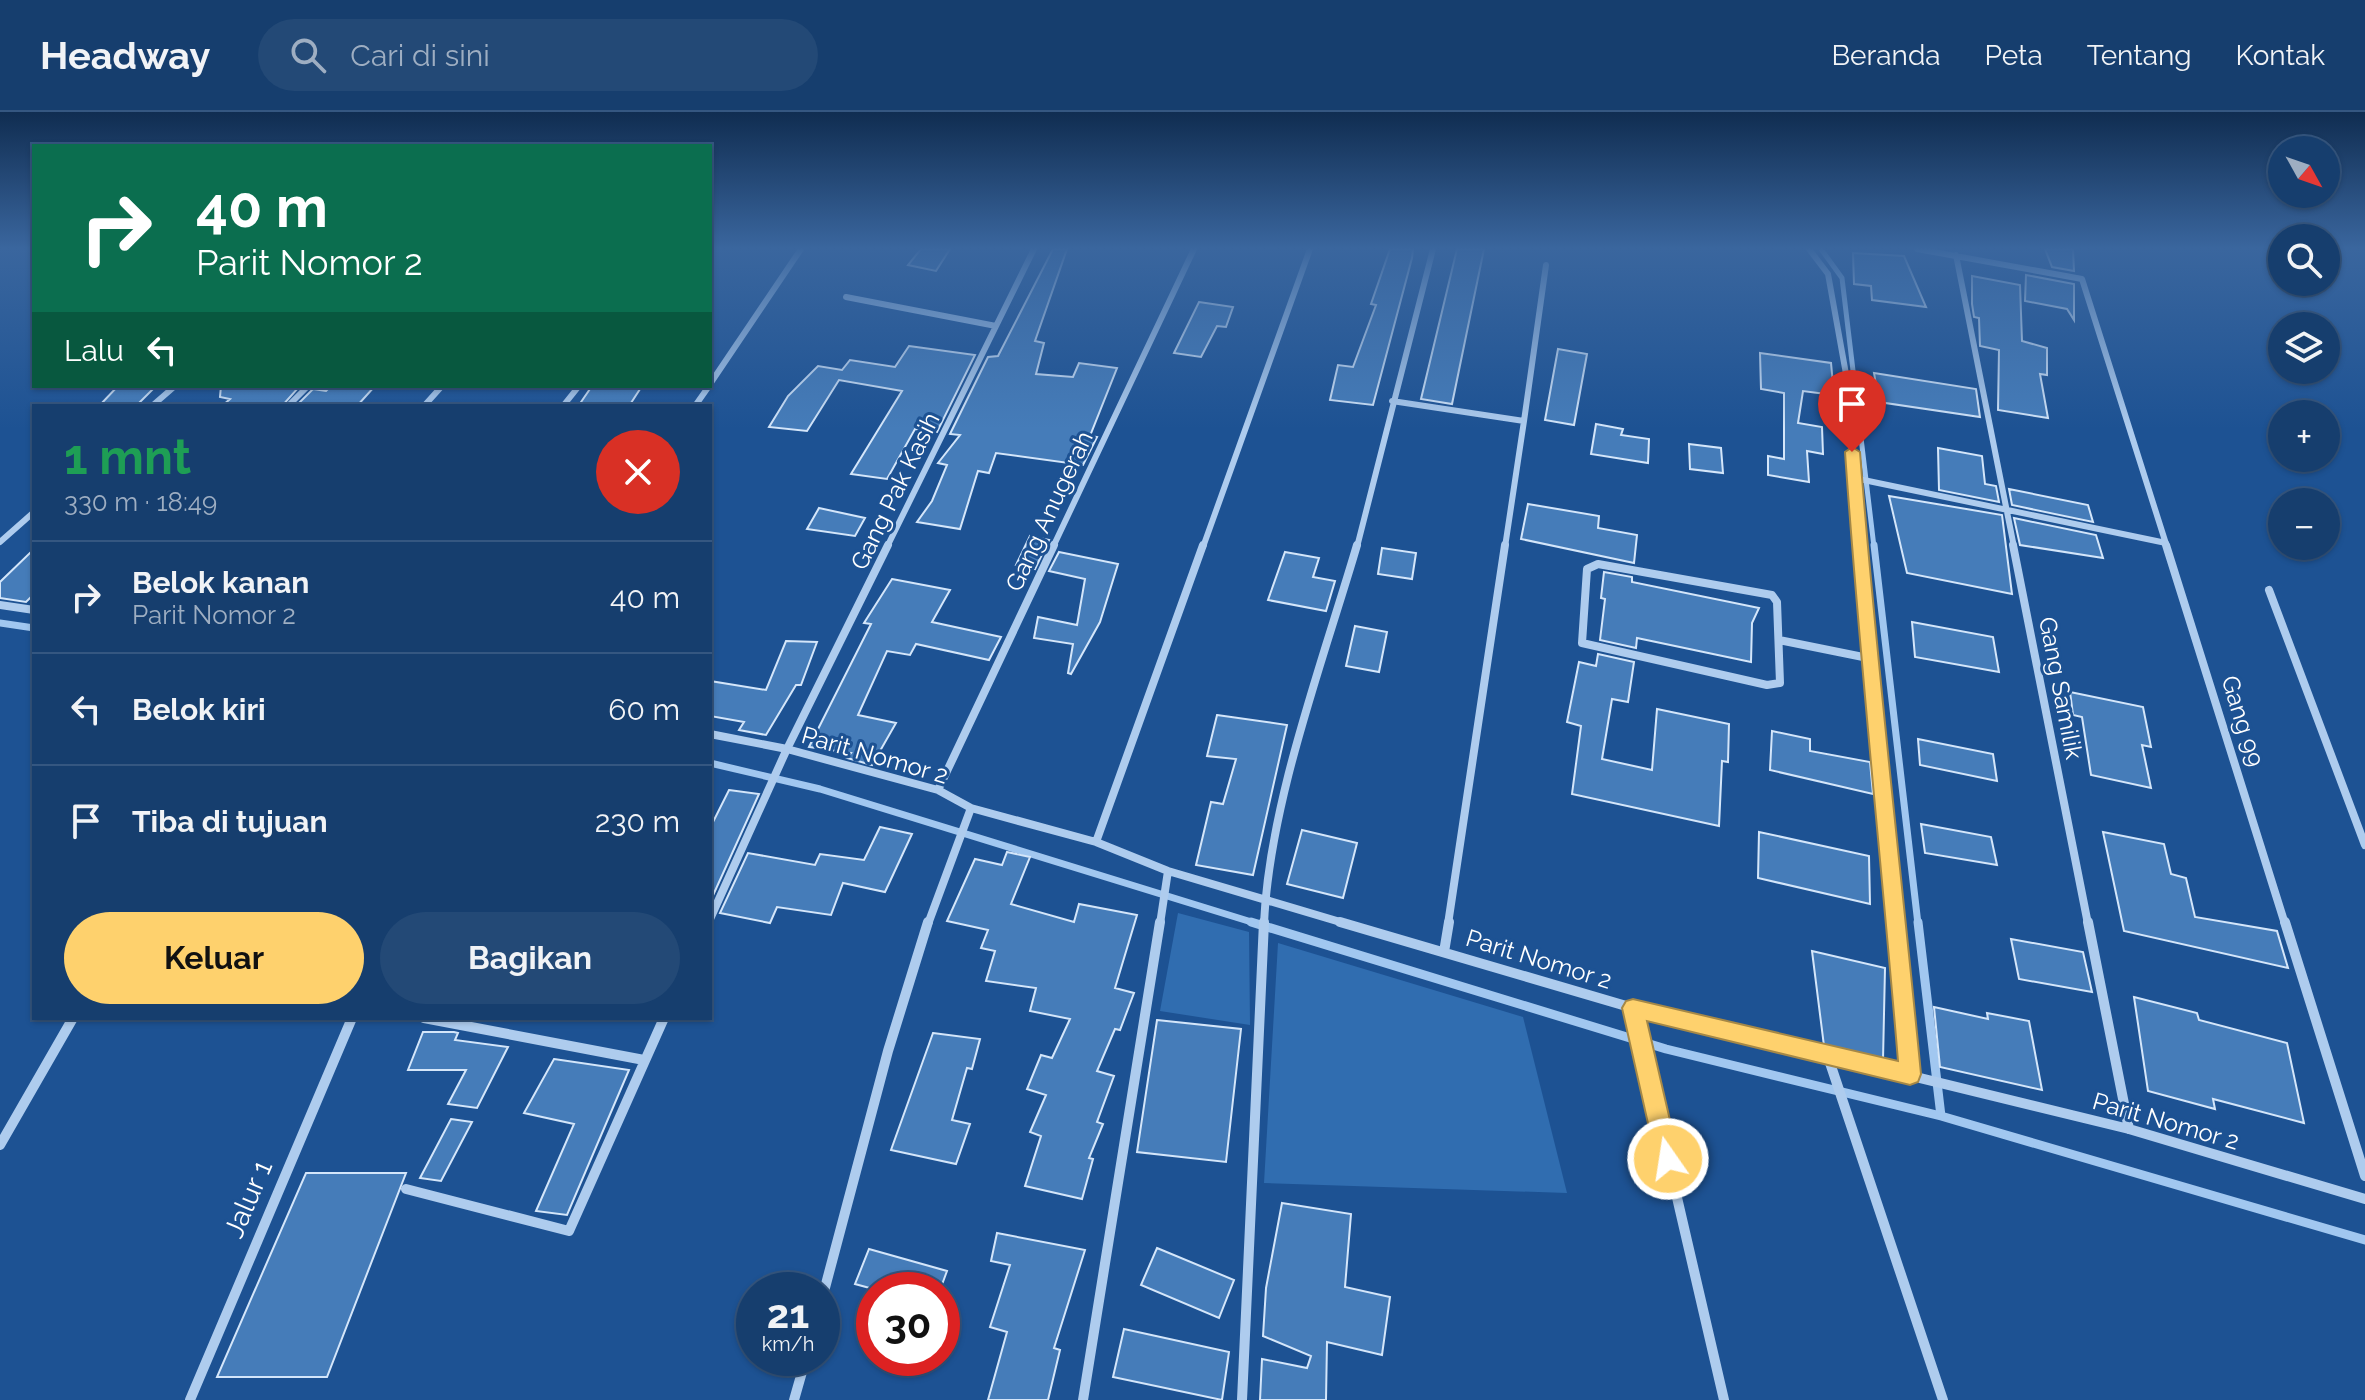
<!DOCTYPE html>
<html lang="id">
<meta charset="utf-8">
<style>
:root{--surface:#163e6e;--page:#234976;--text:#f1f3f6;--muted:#9eaec2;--line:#355781;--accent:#fed16d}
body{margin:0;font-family:Raleway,sans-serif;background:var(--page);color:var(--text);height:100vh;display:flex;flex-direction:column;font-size:30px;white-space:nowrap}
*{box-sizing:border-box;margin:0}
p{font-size:26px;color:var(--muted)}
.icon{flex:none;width:44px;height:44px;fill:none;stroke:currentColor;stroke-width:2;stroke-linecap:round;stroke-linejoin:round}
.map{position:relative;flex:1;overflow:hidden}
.drawer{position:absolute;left:32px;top:292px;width:680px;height:616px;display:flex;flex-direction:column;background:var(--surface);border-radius:0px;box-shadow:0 2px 6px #0004,0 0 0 2px var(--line)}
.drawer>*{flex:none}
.guide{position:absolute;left:32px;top:32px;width:680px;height:244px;border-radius:0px;box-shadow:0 2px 6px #0004,0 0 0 2px var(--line);background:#0b6e4f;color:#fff;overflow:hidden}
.needle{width:52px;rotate:130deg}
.buttons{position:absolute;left:2268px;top:24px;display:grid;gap:16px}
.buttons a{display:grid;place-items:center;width:72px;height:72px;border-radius:50%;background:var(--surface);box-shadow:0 2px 6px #0004,0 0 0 2px var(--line);font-size:40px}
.speed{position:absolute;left:736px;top:1160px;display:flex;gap:16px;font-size:40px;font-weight:700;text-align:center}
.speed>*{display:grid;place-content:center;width:104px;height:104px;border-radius:50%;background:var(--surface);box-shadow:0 2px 6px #0004,0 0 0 2px var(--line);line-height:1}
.speed small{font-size:20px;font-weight:400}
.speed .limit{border:12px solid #d22;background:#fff;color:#111}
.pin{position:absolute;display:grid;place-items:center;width:68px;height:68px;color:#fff;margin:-82px -34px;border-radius:50% 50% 50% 0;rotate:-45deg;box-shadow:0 0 8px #0007}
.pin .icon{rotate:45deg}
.me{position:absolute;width:88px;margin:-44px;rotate:347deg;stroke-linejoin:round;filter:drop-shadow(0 0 6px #0008)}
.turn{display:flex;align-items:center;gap:28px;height:168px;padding:0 32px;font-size:36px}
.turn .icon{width:104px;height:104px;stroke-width:2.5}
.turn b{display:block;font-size:56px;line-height:68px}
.then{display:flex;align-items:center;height:76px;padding:0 32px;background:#0003;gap:16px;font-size:30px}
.round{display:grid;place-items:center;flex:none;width:84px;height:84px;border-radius:42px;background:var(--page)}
.overview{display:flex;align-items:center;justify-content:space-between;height:136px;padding:0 32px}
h1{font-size:48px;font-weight:700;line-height:60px;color:#1e9e55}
.cta{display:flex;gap:16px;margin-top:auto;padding:16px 32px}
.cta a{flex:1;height:92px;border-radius:48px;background:var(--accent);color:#111;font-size:32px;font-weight:700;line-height:92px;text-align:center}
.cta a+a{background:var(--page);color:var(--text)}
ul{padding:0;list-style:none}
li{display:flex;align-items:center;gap:24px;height:112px;padding:0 32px;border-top:2px solid var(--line)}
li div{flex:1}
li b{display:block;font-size:30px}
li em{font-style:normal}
header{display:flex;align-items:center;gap:48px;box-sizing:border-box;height:112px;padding:0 40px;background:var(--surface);border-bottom:2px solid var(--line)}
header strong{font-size:38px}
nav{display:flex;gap:44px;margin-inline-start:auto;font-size:28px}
.search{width:560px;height:72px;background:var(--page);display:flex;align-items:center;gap:20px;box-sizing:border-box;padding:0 28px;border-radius:44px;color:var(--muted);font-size:30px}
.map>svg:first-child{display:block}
.green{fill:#306db0}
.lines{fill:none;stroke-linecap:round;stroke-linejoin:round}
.stream-far2{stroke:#a1c7f0;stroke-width:5}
.stream-far1{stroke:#a1c7f0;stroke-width:7}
.stream{stroke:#a1c7f0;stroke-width:9}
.building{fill:#457cb9;stroke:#d4e6fa;stroke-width:2}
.minor-far2{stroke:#aeccee;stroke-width:6}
.minor-far1{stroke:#aeccee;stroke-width:8}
.minor{stroke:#aeccee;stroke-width:10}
.route{fill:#fed16d;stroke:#a58847;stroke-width:2}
.labels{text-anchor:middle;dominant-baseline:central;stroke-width:6;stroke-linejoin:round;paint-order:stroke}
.street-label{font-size:24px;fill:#fff;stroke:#1d5293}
.near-street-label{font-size:28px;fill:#fff;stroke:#1d5293}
</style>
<header>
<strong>Headway</strong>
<div class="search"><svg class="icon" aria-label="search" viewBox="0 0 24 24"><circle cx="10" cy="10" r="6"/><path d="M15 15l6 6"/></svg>Cari di sini</div>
<nav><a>Beranda</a><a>Peta</a><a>Tentang</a><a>Kontak</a></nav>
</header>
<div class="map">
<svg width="2365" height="1288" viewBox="0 0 2365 1288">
<rect width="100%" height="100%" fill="#1d5293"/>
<!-- green -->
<path class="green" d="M1178 801 1249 820 1250 913 1160 899Z
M1278 831 1523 905 1567 1081 1264 1071Z"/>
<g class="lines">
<!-- stream-far2 -->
<path class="stream-far2" d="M1821 137 1842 166 1874 435"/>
<!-- stream-far1 -->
<path class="stream-far1" d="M1874 433 1918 812
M0 511 34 516
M710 651 820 677 1258 812"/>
<!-- stream -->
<path class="stream" d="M1251 810 1666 937 1941 1004 2365 1128
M1918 810 1941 1004"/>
</g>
<!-- building -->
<path class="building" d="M921 137H950L936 159 908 153Z
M1053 137H1067L1035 229 1044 231 1036 262 1073 265 1079 251 1117 256 1090 324 1097 325 1083 353 996 341 989 361 978 359 960 417 917 410 932 389 947 353 938 351 960 323 950 322 988 245 998 244Z
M1390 137H1413L1412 146 1373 293 1330 288 1338 253 1353 255 1376 193 1371 192Z
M1457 137H1484L1452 292 1421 287Z
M2045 137H2073L2074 159 2052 155Z
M1853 141 1904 144 1926 195 1872 188 1871 174 1854 172Z
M2026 163 2074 172V208L2067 197 2025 189Z
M1972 164 2020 173 2022 229 2047 236V263L2040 262 2048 306 1998 298 1999 238 1980 234 1979 206 1974 205 1972 192Z
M1199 190 1233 195 1226 215 1217 214 1201 245 1174 241Z
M909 234 975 243 937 320 915 317 887 367 851 362 902 279 839 268 807 319 769 315 788 284 818 254 842 258 850 248 895 255Z
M1558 237 1587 242 1574 313 1545 308Z
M1760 241 1831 251 1834 283 1803 279 1798 311 1822 315 1823 342 1807 339 1809 370 1768 363V344L1784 347V281L1761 277Z
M1874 261 1976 277 1980 305 1879 290Z
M118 274H156L136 294H99Z
M221 274H293L299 275 282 294H222L230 287 220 285Z
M331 274H375L357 294H296L313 277 326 279Z
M592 274H642L629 294 579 293Z
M1596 312 1623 317 1621 323 1649 327 1648 351 1591 342Z
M1689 332 1721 336 1723 361 1690 357Z
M1938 336 1982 344 1985 372 1996 374 1999 390 1939 378Z
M2009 377 2088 393 2093 410 2012 393Z
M1889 384 2002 403 2012 482 1907 461Z
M1528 392 1599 404 1598 416 1637 423 1634 451 1521 427Z
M819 396 865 406 855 424 807 417Z
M2014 406 2096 423 2103 446 2020 433Z
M1030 424 1049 428 1035 457 1016 453Z
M1382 436 1416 441 1412 467 1378 462Z
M34 437V482L26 490 0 486V470Z
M1059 440 1118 452 1100 510 1071 562 1068 561 1073 532 1034 526 1038 505 1077 513 1085 467 1049 459Z
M1285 440 1319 446 1313 465 1335 469 1326 499 1268 488Z
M1604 460 1632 465V470L1759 496 1752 511 1751 550 1637 526 1636 536 1600 528 1605 487 1601 486Z
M892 467 950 478 932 510 1001 525 989 548 916 532 910 543 887 539 858 603 896 611 872 653 847 646 851 641 809 635 871 512 864 511Z
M1912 510 1993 525 1999 560 1915 545Z
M1355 514 1387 520 1379 560 1346 554Z
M786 529 817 530 801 573H796L766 623 739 618 744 610 710 604V569L766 578Z
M1598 542 1634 550 1628 590 1612 587 1602 647 1652 658 1657 597 1729 612 1728 650 1722 649 1719 714 1572 682 1581 614 1567 610 1579 550 1596 554Z
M2070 580 2143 595 2151 635 2142 633 2151 676 2091 663 2082 605 2073 603Z
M1217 603 1287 613 1253 763 1196 753 1211 690 1223 692 1236 647 1207 644Z
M1772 619 1810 627V639L1870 650 1873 682 1770 658Z
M1918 627 1993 642 1997 669 1920 653Z
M729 678 759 682 710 790V716Z
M1921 712 1991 725 1997 753 1925 741Z
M880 715 912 722 885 780 843 771 831 803 777 795 770 811 720 801 748 741 815 753 820 742 864 748Z
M1302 718 1357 731 1343 786 1287 772Z
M1759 720 1869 744 1870 792 1758 766Z
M2103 720 2164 732 2171 762 2186 766 2195 805 2277 819 2288 856 2124 819Z
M1007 740 1030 745 1011 792 1074 810 1079 792 1137 803 1115 876 1134 881 1120 918 1115 917 1097 959 1114 964 1097 1010 1103 1012 1089 1046 1093 1047 1082 1087 1025 1074 1041 1024 1030 1020 1046 983 1027 977 1041 943 1052 946 1070 907 1030 899 1036 876 986 869 995 839 981 836 988 818 947 809 975 747 1002 753Z
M2011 827 2083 840 2092 880 2019 867Z
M1812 839 1885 856 1883 948 1824 934Z
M2134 885 2197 901 2199 908 2287 931 2304 1011 2213 987 2215 997 2148 979Z
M1934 895 1988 907 1987 901 2029 909 2042 978 1940 955Z
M1157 908 1241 917 1226 1050 1137 1040Z
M423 920H454L458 921 455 928 508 935 477 996 448 992 466 958H408Z
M933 921 980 927 972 957 967 956 952 1008 970 1012 956 1052 891 1038Z
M554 947 629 958 567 1103 536 1099 574 1012 524 1001Z
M451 1007 472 1010 441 1069 420 1066Z
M306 1061H406L327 1265H217Z
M1282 1091 1351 1102 1345 1175 1390 1185 1382 1243 1327 1230 1326 1288H1260L1262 1247 1307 1256 1311 1244 1263 1224 1266 1176Z
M997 1121 1085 1138 1054 1236 1060 1238 1048 1288H988L1007 1220 990 1215 1010 1153 991 1149Z
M1157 1136 1234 1168 1219 1206 1141 1173Z
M869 1137 947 1159 940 1178H877L855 1172Z
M1124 1217 1229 1240 1222 1288 1113 1265Z"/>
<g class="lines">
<!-- minor-far2 -->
<path class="minor-far2" d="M1809 137 1828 162 1846 262 1859 435
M1917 137 2082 167 2167 435
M1956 143 2014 435
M846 185 996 214
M710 272 801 137
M1392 289 1524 309 1546 153
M152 294 175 274
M288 294 308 274
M424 294 442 274
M563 294 579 274
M695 294 709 274
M1854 366 2166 431
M0 430 34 400
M887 435 1034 137
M1053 435 1194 137
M1203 435 1310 137
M1357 435 1433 137
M1505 435 1524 309"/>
<!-- minor-far1 -->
<path class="minor-far1" d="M1859 433 1896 812
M2013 433 2088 812
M2166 433 2285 812
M1598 452 1772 483 1777 490 1780 571 1767 573 1582 531 1587 457Z
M2269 478 2365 733
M0 493 34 498
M1779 528 1868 546
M710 622 787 637 938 678 971 696 1096 730 1168 759 1347 812
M938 678 1054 433
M1096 730 1203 433
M710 807 786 639 888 433
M928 812 971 696
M1160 812 1168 759
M1264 812C1269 692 1323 549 1357 433
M1448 812 1505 433"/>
<!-- minor -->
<path class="minor" d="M1340 810 1633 896 2129 1017 2365 1087
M1896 810 1910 962
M2088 810 2129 1017
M2285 810 2365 1064
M1444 840 1449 810
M1633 896 1724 1288
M424 906 644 948
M1827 942 1943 1288
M0 1033 73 906
M406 1077 569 1119 664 906
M822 1187 888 939 928 810
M190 1288 352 906
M794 1288 806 1246
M1083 1288 1160 810
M1242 1288 1264 810"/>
</g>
<!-- sky -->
<linearGradient id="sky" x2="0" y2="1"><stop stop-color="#102d51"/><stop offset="0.43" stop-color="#3a669e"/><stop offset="1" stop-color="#3a669e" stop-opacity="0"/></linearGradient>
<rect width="2365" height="317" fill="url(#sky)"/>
<!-- route -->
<path class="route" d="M1852 335 1860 340C1876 548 1901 755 1921 962L1918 970 1910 973 1647 909 1679 1047 1676 1055 1668 1058 1660 1055 1656 1047 1622 896 1626 889 1633 887 1898 949C1881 746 1859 543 1845 340Z"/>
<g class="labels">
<!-- street labels -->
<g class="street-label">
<text transform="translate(895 379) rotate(-64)">Gang Pak Kasih</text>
<text transform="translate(1049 399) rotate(-65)">Gang Anugerah</text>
<text transform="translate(2061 576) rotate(79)">Gang Samilik</text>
<text transform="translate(2243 609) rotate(73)">Gang 99</text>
<text transform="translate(875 643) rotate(16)">Parit Nomor 2</text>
<text transform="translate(1539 847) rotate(17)">Parit Nomor 2</text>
<text transform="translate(2166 1009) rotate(16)">Parit Nomor 2</text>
</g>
<!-- near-street labels -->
<g class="near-street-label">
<text transform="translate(248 1087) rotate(-67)">Jalur 1</text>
</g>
</g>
</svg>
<div class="buttons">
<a><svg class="needle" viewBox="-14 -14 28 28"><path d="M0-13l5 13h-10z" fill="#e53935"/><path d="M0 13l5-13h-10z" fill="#9eaec2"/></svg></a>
<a><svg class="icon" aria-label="search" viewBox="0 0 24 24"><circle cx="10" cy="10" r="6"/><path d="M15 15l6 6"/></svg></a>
<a><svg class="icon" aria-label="layers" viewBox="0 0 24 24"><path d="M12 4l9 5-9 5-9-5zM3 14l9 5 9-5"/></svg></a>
<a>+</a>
<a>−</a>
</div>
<div class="speed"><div>21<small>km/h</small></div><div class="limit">30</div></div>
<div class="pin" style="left:1852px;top:340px;background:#d93025"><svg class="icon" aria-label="arrive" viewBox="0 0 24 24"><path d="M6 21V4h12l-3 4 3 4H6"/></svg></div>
<svg class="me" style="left:1668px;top:1047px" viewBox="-20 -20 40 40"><circle r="17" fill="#fed16d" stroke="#fff" stroke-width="3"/><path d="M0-11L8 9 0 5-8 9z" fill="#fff"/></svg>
<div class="guide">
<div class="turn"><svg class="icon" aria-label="right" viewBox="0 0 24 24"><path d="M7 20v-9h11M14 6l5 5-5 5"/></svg><div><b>40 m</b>Parit Nomor 2</div></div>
<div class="then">Lalu<svg class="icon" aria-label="left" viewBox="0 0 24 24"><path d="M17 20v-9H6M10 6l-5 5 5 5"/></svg></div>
</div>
<section class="drawer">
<div class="overview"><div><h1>1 mnt</h1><p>330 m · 18:49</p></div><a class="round" style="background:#d93025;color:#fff"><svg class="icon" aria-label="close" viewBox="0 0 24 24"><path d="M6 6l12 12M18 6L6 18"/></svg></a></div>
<ul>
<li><svg class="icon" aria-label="right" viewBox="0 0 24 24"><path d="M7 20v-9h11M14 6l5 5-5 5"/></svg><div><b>Belok kanan</b><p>Parit Nomor 2</p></div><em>40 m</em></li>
<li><svg class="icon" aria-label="left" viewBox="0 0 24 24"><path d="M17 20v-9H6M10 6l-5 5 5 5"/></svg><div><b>Belok kiri</b></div><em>60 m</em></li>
<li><svg class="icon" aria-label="arrive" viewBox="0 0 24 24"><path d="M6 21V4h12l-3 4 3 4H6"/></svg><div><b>Tiba di tujuan</b></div><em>230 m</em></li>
</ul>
<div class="cta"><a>Keluar</a><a>Bagikan</a></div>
</section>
</div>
